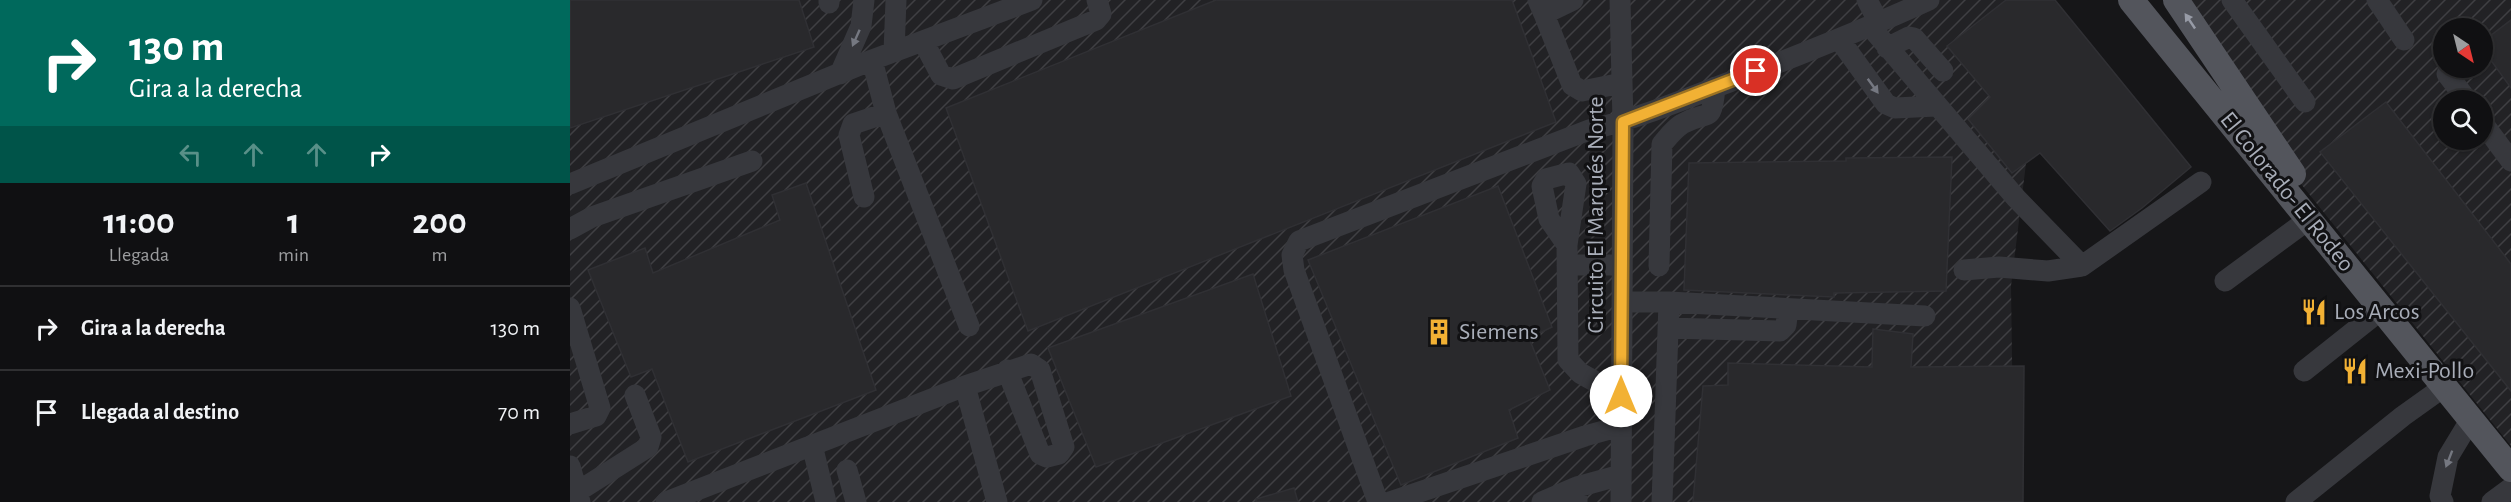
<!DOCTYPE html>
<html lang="es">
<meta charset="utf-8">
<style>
:root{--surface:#101012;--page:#19191b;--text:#f1f3f6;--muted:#9c9d9f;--line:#303032}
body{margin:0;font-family:"Alegreya Sans",sans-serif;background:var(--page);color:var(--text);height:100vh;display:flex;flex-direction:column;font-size:22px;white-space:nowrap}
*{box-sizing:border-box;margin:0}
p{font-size:20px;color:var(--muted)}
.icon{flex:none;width:33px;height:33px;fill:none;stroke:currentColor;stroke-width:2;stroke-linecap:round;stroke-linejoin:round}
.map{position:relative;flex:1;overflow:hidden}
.sheet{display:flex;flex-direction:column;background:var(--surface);width:570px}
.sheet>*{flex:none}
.banner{background:#00695c;color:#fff;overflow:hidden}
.needle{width:39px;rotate:145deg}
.controls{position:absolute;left:1863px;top:18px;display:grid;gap:12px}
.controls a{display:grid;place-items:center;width:60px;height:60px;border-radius:50%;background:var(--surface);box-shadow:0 2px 4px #0004,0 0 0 2px var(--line);font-size:30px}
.pin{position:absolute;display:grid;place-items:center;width:51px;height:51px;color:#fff;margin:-26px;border:3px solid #fff;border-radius:50%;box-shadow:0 2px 6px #0007}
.me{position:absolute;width:66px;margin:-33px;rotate:0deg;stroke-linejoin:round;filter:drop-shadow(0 0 4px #0008)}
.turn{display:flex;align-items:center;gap:21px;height:126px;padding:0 30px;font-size:27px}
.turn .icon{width:78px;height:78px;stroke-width:2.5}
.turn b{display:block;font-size:42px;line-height:51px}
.lanes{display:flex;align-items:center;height:57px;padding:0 30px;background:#0003;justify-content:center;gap:30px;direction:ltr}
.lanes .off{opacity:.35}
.eta{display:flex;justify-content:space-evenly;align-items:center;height:102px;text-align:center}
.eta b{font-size:36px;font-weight:700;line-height:42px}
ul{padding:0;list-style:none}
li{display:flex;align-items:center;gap:18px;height:84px;padding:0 30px;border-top:2px solid var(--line)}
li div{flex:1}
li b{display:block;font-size:22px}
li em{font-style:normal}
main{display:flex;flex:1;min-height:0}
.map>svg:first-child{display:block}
.industrial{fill:url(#industrial-furrows);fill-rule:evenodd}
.building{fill:#29292c;stroke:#303034;stroke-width:1.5}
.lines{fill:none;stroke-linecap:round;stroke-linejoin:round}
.minor{stroke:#37383d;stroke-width:21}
.major{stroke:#53555c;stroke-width:26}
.oneway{fill:#979ba6}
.oneway2{fill:#757881}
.route-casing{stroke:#9d7322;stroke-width:15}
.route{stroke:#f2b134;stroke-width:10}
.labels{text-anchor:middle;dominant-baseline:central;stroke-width:6;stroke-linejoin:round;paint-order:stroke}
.street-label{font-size:24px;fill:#a8adb8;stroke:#111113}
.poi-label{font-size:24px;fill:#a8adb8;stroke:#111113;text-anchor:start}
</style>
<main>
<section class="sheet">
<div class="banner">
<div class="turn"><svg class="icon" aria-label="right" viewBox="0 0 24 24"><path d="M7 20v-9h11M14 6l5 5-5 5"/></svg><div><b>130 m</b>Gira a la derecha</div></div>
<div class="lanes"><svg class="icon off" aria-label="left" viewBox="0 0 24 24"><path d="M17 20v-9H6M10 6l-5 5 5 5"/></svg><svg class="icon off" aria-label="ahead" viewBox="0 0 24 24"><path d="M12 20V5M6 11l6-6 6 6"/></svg><svg class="icon off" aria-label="ahead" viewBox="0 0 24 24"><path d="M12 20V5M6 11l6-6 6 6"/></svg><svg class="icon" aria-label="right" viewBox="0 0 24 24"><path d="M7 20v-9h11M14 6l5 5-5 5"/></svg></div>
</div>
<div class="eta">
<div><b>11:00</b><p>Llegada</p></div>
<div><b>1</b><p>min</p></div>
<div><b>200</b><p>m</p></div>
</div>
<ul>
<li><svg class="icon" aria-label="right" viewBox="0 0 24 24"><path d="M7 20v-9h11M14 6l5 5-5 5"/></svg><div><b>Gira a la derecha</b></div><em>130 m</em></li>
<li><svg class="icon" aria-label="arrive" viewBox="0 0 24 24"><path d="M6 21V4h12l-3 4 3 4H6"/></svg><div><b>Llegada al destino</b></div><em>70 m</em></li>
</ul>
</section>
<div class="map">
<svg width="1941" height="502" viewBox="0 0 1941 502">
<defs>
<pattern id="industrial-furrows" width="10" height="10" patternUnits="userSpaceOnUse" patternTransform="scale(1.5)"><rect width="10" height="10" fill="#222225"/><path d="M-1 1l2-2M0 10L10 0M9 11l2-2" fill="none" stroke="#3f3f43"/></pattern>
</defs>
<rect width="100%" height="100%" fill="#161618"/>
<!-- industrial -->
<path class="industrial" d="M0 0H1476L1441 286 1444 502H0Z
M1607 0H1941V446L1723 174ZM1874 28H1912V68H1874ZM1874 100H1912V140H1874Z"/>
<!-- building -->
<path class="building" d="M0 0H229L244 47 0 128Z
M646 0H942L986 122 458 331 376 108Z
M1436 0H1485L1621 167 1572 208 1540 231 1470 153 1442 173 1398 119 1420 97 1377 46Z
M1941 20V88L1912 48V42Z
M1816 102 1941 264V391L1750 152Z
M1382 157 1376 291 1264 293V297L1114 290 1119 163 1276 161V158Z
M236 183 306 390 118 462 82 369 61 377 18 270 75 248 83 273 210 220 202 195Z
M928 186 982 327 959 338 980 390 939 410 948 438 831 485 738 260Z
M683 274 721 396 526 467 478 348Z
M1303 329 1343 334 1341 367 1454 366 1453 502H1123L1133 386 1158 385V363L1302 367Z
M724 488 728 502H686V499Z"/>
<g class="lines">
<!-- minor -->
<path class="minor" d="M259 0V3
M968 0 974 14 1003 0
M1050 0 1053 122 1051 502
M1297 0 1309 23
M1662 0 1735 102
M1807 0 1834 40
M974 14 1002 85 1012 91 1052 83
M1300 26 1446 198 1512 266
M1269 39 1316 104 1325 108 1366 106
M353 41 371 75 383 79 526 20 531 14 527 0
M1317 48 1339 37 1344 38 1373 71
M324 52 326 0
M270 74 291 26 294 0
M1877 74 1897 100
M316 113 399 326
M1912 122 1941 161
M0 184 302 60 462 0
M294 197 279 135 283 124 316 113 302 60
M0 229 22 217 182 161
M997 245 1006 184 999 173 976 179 972 186 979 219 997 245 998 360 1010 373 1051 396
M997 265H1052
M1089 266 1092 144C1098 137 1104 129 1112 124 1138 109 1142 126 1145 87
M1394 270 1429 267 1478 271 1512 266 1631 182
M1655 281 1739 219
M1052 302H1099L1355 316
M0 308 30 408 26 416 0 424
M1098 328 1210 331 1216 325 1218 309
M1734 371 1812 309
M395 386 427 502
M242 445 256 502
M0 466 10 502
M277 470 286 502
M7 492 78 447 81 437 65 395
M96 502 395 386 461 364 470 370 494 447 489 454 477 457 470 454 437 370
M808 502 724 270 722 255 729 241 1019 130C1070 118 1118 98 1167 79 1232 54 1296 29 1359 0
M820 502 1015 436 1051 426
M972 502 1007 487
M1007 502V487L1051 475
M1092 502 1099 302
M1726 502 1833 416 1875 386
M1873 502 1870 496 1878 457 1901 419
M1922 502 1941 488"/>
<!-- major -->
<path class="major" d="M1561 0 1941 469
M1606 0 1723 174"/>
</g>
<!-- one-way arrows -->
<defs><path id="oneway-solid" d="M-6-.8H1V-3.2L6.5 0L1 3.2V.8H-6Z" transform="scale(1.5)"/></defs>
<use class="oneway" href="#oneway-solid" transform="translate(1620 21) rotate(-124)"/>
<g class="oneway2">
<use href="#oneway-solid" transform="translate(286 38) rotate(114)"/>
<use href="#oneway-solid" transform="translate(1303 86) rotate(54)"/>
<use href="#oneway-solid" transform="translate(1879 459) rotate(111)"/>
</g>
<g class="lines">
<!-- route casing -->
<g class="route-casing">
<path id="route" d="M1051 396 1053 122 1186 71"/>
</g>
<!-- route -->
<use href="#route" class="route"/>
</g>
<!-- icons -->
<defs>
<g id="restaurant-bare" transform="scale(2.07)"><path d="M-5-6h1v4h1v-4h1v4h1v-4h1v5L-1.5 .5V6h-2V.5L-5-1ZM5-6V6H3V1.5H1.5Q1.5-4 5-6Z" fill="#f2b134" stroke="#111113" stroke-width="2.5" paint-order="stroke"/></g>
<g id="building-bare" transform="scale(2.07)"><path d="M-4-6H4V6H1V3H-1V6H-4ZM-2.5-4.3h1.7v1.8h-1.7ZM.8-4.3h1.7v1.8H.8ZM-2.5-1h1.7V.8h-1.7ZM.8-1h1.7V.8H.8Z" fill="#f2b134" stroke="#111113" stroke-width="2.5" paint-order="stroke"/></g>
</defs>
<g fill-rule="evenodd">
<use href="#restaurant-bare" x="1744" y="312"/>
<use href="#building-bare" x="869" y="332"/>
<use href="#restaurant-bare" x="1785" y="371"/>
</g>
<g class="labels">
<!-- street labels -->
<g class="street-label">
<text transform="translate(1717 192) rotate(51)">El Colorado- El Rodeo</text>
<text transform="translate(1026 215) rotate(-90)">Circuito El Marqués Norte</text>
</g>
<!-- poi labels -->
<g class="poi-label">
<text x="1764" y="312">Los Arcos</text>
<text x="889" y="332">Siemens</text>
<text x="1805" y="371">Mexi-Pollo</text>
</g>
</g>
</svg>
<div class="controls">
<a><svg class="needle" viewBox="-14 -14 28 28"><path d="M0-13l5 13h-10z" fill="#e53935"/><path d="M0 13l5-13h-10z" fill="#9c9d9f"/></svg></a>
<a><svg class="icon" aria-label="search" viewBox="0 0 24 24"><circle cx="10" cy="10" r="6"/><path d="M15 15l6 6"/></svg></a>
</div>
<div class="pin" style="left:1186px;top:71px;background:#d93025"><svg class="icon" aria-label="arrive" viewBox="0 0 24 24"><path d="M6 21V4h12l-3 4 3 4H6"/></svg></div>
<svg class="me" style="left:1051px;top:396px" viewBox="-20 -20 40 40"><circle r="19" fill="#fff"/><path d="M0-13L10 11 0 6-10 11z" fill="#f2b134"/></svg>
</div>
</main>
